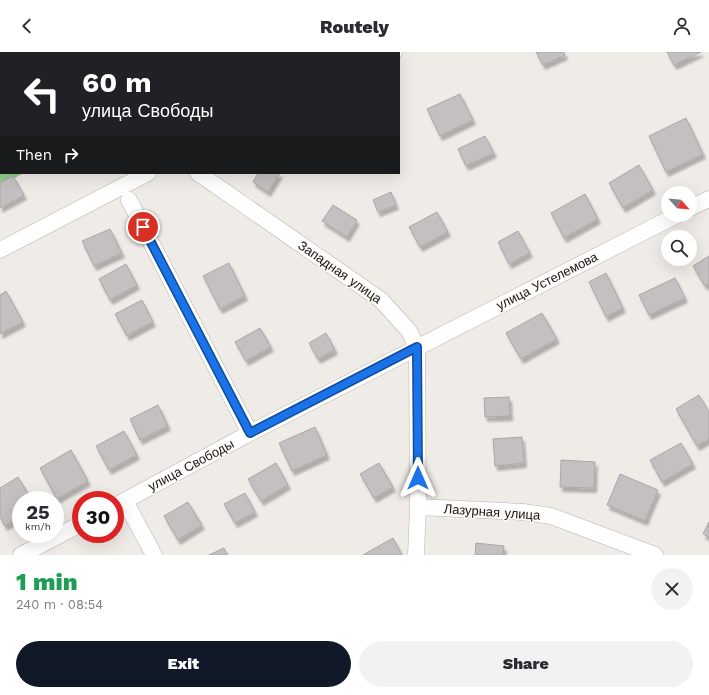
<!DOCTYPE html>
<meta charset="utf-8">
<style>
:root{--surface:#fff;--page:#f2f2f3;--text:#2b2b33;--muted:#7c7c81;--accent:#111827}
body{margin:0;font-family:"Work Sans",sans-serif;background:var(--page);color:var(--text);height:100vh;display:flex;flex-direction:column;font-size:15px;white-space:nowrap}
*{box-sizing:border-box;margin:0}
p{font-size:13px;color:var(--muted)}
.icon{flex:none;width:22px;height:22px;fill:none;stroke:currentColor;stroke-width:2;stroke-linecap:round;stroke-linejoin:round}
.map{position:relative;height:503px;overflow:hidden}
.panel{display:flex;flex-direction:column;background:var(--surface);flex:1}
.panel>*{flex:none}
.guide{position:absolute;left:0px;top:0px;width:400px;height:122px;box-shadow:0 4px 16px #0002;background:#202124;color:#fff;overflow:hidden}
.needle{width:26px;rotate:117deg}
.fabs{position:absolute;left:661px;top:134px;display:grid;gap:8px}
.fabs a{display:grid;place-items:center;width:36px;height:36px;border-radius:50%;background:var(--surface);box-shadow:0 4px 16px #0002;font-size:20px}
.speed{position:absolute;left:12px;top:439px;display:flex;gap:8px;font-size:20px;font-weight:700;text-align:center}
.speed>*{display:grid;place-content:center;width:52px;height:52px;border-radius:50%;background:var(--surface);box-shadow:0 4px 16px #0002;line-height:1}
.speed small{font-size:10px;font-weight:400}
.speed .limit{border:6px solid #d22;background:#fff;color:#111}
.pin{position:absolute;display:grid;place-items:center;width:34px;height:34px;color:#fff;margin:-17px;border:2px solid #fff;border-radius:50%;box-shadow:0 1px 4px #0007}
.me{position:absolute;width:44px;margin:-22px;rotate:0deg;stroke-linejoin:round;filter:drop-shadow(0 0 3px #0008)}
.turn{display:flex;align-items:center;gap:14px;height:84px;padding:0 16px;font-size:18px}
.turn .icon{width:52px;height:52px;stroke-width:2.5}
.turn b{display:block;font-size:28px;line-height:34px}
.then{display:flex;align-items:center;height:38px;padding:0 16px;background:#0003;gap:8px;font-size:15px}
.round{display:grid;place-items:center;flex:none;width:42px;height:42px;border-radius:21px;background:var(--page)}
.headline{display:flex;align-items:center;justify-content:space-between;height:68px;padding:0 16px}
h1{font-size:24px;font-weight:800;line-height:30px;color:#1e9e55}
.button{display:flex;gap:8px;margin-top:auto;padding:8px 16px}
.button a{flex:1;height:46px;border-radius:24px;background:var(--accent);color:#fff;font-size:16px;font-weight:800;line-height:46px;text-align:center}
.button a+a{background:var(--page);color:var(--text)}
header{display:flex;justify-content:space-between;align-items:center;height:52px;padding:0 16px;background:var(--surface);font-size:18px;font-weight:800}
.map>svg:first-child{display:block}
.forest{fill:#90c88a}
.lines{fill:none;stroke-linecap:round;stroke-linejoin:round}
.stream{stroke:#54c4d6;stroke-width:4.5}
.building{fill:#c4bfc1;stroke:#aca6a9;filter:url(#shadow)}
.service-casing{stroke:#b7b3af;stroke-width:9}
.minor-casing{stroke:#b7b3af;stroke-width:17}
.service{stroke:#fff;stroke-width:8}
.minor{stroke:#fff;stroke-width:16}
.route-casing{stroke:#114b97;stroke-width:10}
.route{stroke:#1a73e8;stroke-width:7}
.labels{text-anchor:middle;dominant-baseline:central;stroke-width:3;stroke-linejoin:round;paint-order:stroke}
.street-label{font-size:13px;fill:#181715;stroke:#fdf9f5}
</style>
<header><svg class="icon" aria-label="back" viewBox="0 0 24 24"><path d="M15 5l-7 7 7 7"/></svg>Routely<svg class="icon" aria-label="person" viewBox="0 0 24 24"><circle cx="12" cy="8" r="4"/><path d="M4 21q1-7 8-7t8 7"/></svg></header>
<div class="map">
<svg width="709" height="503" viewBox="0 0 709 503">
<defs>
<filter id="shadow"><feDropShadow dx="2.5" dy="4.5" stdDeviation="1" flood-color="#0004"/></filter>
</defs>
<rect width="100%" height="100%" fill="#efebe7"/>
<!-- forest -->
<path class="forest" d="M78 0H183L77 1Z
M0 30 1 121H23L0 135Z"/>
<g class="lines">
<!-- stream -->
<path class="stream" d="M149 1 151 0
M0 75H1"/>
</g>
<!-- building -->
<path class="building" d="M536 0H564L565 3 543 13Z
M667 0H701L674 13Z
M460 42 473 68 440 84 427 57Z
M686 66 703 102 666 120 649 84Z
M485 84 494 101 466 114 458 97Z
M639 113 653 138 623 156 609 131Z
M258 121H280L268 140 253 130Z
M13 124 24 143 0 156V131Z
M391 140 396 153 378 160 373 148Z
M585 142 598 167 564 186 551 161Z
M333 153 357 168 347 185 322 169Z
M437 160 448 180 420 195 409 175Z
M110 177 122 201 94 214 82 189Z
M518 179 530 201 509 212 498 190Z
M709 204V231L705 234 693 214Z
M229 211 245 244 220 257 203 224Z
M126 212 137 233 110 248 99 227Z
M606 221 623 256 606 265 589 230Z
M675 226 685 246 649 263 639 243Z
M6 239 23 270 0 282V243Z
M142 248 153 270 127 284 115 262Z
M542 261 557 287 521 307 506 281Z
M260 276 271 295 246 309 235 290Z
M326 281 335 298 318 307 309 291Z
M699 343 709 360V387L697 394 676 357Z
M509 345 510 364 485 365 484 346Z
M158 353 168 374 140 388 130 367Z
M315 375 327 403 292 419 279 391Z
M124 379 137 403 109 418 96 394Z
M522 385 524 411 495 414 493 387Z
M681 391 693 412 662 430 650 408Z
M71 398 88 429 57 447 40 416Z
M561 408 595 410 594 436 560 435Z
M276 411 288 433 261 449 248 427Z
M379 411 393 435 374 446 360 422Z
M620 422 658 438 645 469 607 453Z
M18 425 32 448H21V464L5 474 0 465V436Z
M245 441 255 460 235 471 224 452Z
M188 450 202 473 178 488 164 464Z
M709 470V485L703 482Z
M393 486 402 503H363Z
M476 491 504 494 503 503H475Z
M224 496 227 503H209Z"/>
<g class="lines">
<!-- service casing -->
<g class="service-casing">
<path id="service" d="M0 20 1 21"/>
</g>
<!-- minor casing -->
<g class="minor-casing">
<path id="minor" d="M392 1 394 0
M198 121 381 248 409 279 417 295 418 455 416 503
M129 148 250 381
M690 156 709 147
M0 198 148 121
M125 449 154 503
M115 454 250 381 677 163
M418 455 523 460 551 464 655 503
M21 503 81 472"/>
</g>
<!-- service -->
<use href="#service" class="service"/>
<!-- minor -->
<use href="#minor" class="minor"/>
</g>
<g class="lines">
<!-- route casing -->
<g class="route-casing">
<path id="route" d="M143 175 250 381 417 295 418 426"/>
</g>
<!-- route -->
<use href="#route" class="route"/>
</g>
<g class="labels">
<!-- street labels -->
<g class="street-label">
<text transform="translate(340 220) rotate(35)">Западная улица</text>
<text transform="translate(547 229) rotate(-27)">улица Устелемова</text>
<text transform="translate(191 413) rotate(-28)">улица Свободы</text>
<text transform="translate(492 460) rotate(4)">Лазурная улица</text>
</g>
</g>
</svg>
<div class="fabs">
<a><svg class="needle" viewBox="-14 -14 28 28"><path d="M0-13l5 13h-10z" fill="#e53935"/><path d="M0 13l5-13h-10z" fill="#7c7c81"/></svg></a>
<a><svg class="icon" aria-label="search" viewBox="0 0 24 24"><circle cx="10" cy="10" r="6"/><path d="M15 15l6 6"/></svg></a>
</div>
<div class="speed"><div>25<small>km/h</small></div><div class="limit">30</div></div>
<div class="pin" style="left:143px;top:175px;background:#d93025"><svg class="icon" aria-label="arrive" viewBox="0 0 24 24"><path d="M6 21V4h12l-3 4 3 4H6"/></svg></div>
<svg class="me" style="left:418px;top:426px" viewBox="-20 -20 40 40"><path d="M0-17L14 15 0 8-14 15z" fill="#1a73e8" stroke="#fff" stroke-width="4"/></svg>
<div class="guide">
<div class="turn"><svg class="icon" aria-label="left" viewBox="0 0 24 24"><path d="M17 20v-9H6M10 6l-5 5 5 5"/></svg><div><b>60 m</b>улица Свободы</div></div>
<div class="then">Then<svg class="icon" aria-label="right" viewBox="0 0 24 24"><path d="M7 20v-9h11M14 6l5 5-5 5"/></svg></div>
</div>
</div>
<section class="panel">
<div class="headline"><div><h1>1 min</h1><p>240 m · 08:54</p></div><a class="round"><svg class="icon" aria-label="close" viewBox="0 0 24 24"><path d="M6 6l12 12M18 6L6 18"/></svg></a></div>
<div class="button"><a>Exit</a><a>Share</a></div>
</section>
